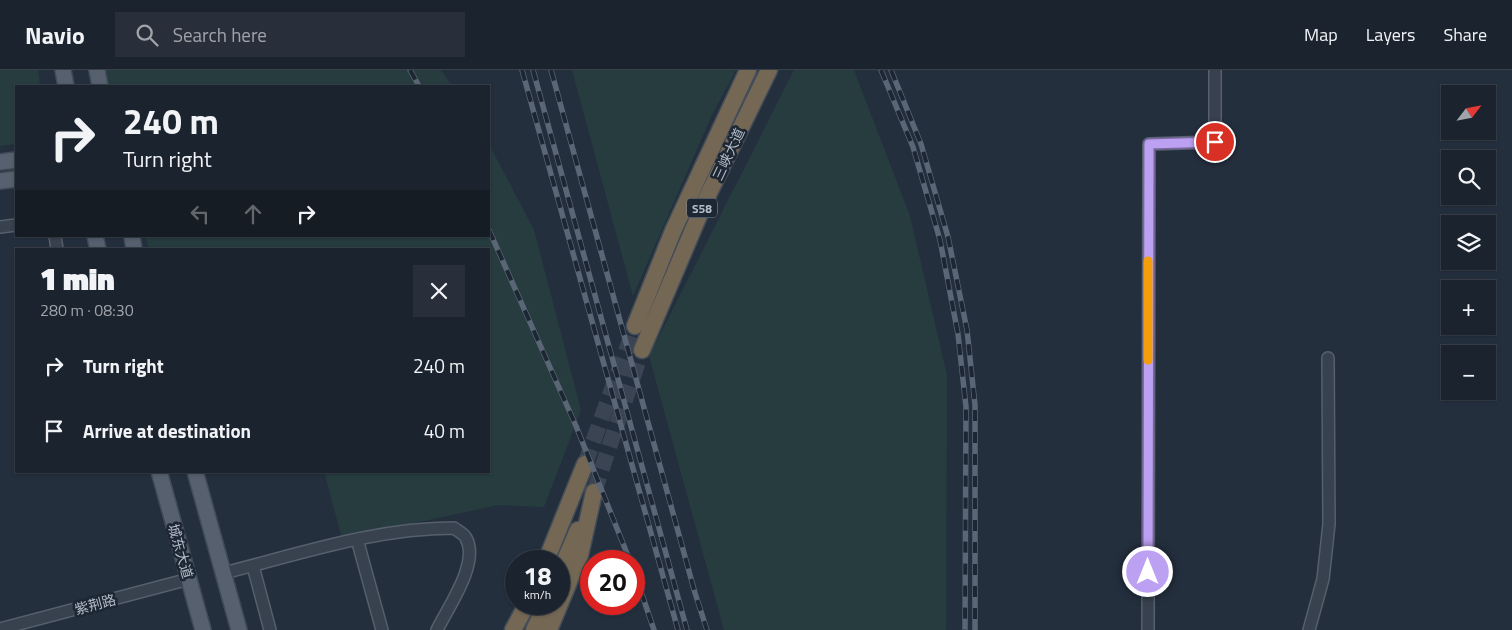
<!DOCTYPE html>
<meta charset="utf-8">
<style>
:root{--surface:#1b232e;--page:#282f3a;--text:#f1f3f6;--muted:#a0a4aa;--line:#39404a}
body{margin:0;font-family:"Titillium Web","Noto Sans SC",sans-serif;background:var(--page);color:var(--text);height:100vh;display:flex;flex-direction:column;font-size:19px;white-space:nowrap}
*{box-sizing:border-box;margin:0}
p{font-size:16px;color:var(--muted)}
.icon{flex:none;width:28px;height:28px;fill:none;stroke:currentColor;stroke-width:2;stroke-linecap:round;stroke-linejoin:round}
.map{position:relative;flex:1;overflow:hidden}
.panel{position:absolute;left:15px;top:178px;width:475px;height:225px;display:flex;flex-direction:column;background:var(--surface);border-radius:0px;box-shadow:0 1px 4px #0004,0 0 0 1px var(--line)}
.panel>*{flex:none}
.banner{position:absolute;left:15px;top:15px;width:475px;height:152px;border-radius:0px;box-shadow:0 1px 4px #0004,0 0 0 1px var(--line);background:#1b232e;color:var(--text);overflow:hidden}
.needle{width:32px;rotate:58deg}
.controls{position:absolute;left:1441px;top:15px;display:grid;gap:10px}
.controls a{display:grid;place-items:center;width:55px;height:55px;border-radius:0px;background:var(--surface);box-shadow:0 1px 4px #0004,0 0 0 1px var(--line);font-size:25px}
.speed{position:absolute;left:505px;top:480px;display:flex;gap:10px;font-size:25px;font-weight:700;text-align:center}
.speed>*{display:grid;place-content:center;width:65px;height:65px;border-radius:50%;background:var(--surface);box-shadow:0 1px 4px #0004,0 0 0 1px var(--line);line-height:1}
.speed small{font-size:12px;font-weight:400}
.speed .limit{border:8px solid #d22;background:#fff;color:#111}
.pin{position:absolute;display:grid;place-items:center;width:42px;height:42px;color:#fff;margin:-21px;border:2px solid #fff;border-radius:50%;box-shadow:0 1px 5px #0007}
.me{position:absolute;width:55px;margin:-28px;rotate:0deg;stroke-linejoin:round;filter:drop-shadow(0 0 4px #0008)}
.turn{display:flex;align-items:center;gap:18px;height:105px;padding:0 25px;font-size:22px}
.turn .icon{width:65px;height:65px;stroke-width:2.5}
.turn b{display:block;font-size:35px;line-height:42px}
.lanes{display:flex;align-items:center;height:48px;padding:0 25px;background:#0003;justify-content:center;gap:25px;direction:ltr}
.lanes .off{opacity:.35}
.round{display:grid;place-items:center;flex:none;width:52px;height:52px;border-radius:0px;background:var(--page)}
.summary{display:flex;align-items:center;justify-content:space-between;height:85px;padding:0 25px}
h1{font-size:30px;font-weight:800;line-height:38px}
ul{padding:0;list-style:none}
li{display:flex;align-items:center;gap:15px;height:65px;padding:0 25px}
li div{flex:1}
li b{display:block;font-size:19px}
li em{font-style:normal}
header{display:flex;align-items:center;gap:30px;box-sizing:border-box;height:70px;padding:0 25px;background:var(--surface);border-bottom:1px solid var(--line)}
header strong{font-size:24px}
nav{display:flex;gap:28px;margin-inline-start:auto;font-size:18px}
.search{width:350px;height:45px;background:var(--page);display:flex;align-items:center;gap:12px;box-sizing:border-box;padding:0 18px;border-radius:0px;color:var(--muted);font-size:19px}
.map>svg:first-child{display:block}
.green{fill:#263c3f}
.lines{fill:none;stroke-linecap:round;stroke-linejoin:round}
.highway-tunnel{stroke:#3a4453;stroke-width:16;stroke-dasharray:16 8;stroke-linecap:butt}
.minor-casing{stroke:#565f6c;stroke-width:14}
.major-casing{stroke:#414a57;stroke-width:18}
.highway-casing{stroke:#434c59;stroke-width:19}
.minor{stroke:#38414e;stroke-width:11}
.major{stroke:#56606e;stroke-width:15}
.highway{stroke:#746855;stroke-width:16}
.rail-casing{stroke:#5a6575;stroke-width:5.5}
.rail{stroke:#1d2633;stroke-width:4;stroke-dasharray:11;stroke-linecap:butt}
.route-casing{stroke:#7a689d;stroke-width:12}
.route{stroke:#bca0f2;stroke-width:9}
.slow{stroke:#f59e0b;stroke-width:9}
.labels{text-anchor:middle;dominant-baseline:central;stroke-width:5;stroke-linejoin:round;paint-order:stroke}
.shield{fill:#1d2633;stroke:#878f9c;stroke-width:1}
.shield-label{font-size:12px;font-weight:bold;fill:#b4bcc9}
.street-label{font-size:14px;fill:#b4bcc9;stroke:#1d2633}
</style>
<header>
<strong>Navio</strong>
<div class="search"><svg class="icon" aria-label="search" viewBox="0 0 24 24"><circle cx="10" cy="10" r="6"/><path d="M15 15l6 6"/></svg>Search here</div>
<nav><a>Map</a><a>Layers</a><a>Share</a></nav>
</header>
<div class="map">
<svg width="1512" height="560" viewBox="0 0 1512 560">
<rect width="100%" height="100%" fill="#242f3e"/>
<!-- green -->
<path class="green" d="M0 0H38L40 16H16V74L0 76Z
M106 0H441L452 16H108Z
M572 0H736L712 45 633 226Z
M794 0H854L910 146 947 305 946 560H724L649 286Z
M489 74 534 160 581 340 544 437 498 435 342 469 324 401H489V179H149L145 166H489Z"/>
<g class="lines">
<!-- highway-tunnel -->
<path class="highway-tunnel" d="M585 394 635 256
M594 422 642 280"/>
<!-- minor casing -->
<g class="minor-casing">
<path id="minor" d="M0 157 16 155
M55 166 57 179
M357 469 382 560
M253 496 270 560
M224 503C299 484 375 458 454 458 458 461 464 464 466 468 480 493 448 537 437 560
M0 559 189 509
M1148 560 1149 74 1215 72V0
M1309 560 1323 509 1329 454 1328 288"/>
</g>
<!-- major casing -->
<g class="major-casing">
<path id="major" d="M63 0 66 16
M97 0 100 16
M0 92 16 90
M0 111 16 109
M95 166 98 179
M132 166 134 179
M159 401 203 560
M195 401 239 560"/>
</g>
<!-- highway casing -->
<g class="highway-casing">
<path id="highway" d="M635 256 673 161 748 0
M642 280 706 129 769 0
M546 491 585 394
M559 504 578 460
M513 560 527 534
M534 560 546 534
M549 560 580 485 594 422"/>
</g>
<!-- minor -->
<use href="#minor" class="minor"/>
<!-- major -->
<use href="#major" class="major"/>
<!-- highway -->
<use href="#highway" class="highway"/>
<!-- rail casing -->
<g class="rail-casing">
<path id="rail" d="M410 0 419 16
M522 0 678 560
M533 0 687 560
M551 0 695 523 707 560
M881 0 913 77 940 170 958 264 966 337 965 560
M891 0 921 74 948 167 967 260 975 335V560
M489 160 576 356 630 491
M634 501 654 560"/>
</g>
<!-- rail -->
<use href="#rail" class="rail"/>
</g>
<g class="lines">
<!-- route casing -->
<g class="route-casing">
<path id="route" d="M1148 502 1149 74 1215 72"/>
</g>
<!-- route -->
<use href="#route" class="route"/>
<!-- slow -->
<path class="slow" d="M1148 290V191"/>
</g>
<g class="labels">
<!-- shield labels -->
<rect class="shield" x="687" y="128.5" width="30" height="19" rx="4"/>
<g class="shield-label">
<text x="702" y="138">S58</text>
</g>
<!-- street labels -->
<g class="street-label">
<text transform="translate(728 84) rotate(-65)">三峡大道</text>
<text transform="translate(181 481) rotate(74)">城东大道</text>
<text transform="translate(95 534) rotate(-15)">紫荆路</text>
</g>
</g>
</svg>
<div class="controls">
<a><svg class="needle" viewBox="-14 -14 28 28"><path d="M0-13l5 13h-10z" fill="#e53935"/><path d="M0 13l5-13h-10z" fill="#a0a4aa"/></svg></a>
<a><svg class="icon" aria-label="search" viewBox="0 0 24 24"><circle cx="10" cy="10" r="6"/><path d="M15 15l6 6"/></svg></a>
<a><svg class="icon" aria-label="layers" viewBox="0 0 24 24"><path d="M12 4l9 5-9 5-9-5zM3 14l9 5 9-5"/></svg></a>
<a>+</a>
<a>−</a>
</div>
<div class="speed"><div>18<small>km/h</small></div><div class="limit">20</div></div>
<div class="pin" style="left:1215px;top:72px;background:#d93025"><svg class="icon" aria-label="arrive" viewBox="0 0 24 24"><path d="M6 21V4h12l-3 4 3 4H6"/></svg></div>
<svg class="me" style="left:1148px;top:502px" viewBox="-20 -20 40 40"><circle r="17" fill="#bca0f2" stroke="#fff" stroke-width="3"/><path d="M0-11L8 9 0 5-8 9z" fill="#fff"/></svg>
<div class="banner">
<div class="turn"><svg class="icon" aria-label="right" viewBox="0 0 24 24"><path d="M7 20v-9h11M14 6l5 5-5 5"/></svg><div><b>240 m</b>Turn right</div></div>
<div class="lanes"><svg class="icon off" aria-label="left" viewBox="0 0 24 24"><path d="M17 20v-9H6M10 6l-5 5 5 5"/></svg><svg class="icon off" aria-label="ahead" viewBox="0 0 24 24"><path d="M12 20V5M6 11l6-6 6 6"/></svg><svg class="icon" aria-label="right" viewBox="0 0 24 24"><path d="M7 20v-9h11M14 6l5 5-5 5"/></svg></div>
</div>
<section class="panel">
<div class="summary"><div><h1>1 min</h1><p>280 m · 08:30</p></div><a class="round"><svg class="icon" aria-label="close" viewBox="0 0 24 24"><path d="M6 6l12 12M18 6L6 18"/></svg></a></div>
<ul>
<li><svg class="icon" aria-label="right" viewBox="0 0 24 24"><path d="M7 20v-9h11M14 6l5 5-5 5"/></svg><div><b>Turn right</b></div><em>240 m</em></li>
<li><svg class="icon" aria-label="arrive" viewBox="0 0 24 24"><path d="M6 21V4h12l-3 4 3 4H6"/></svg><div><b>Arrive at destination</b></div><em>40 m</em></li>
</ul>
</section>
</div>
